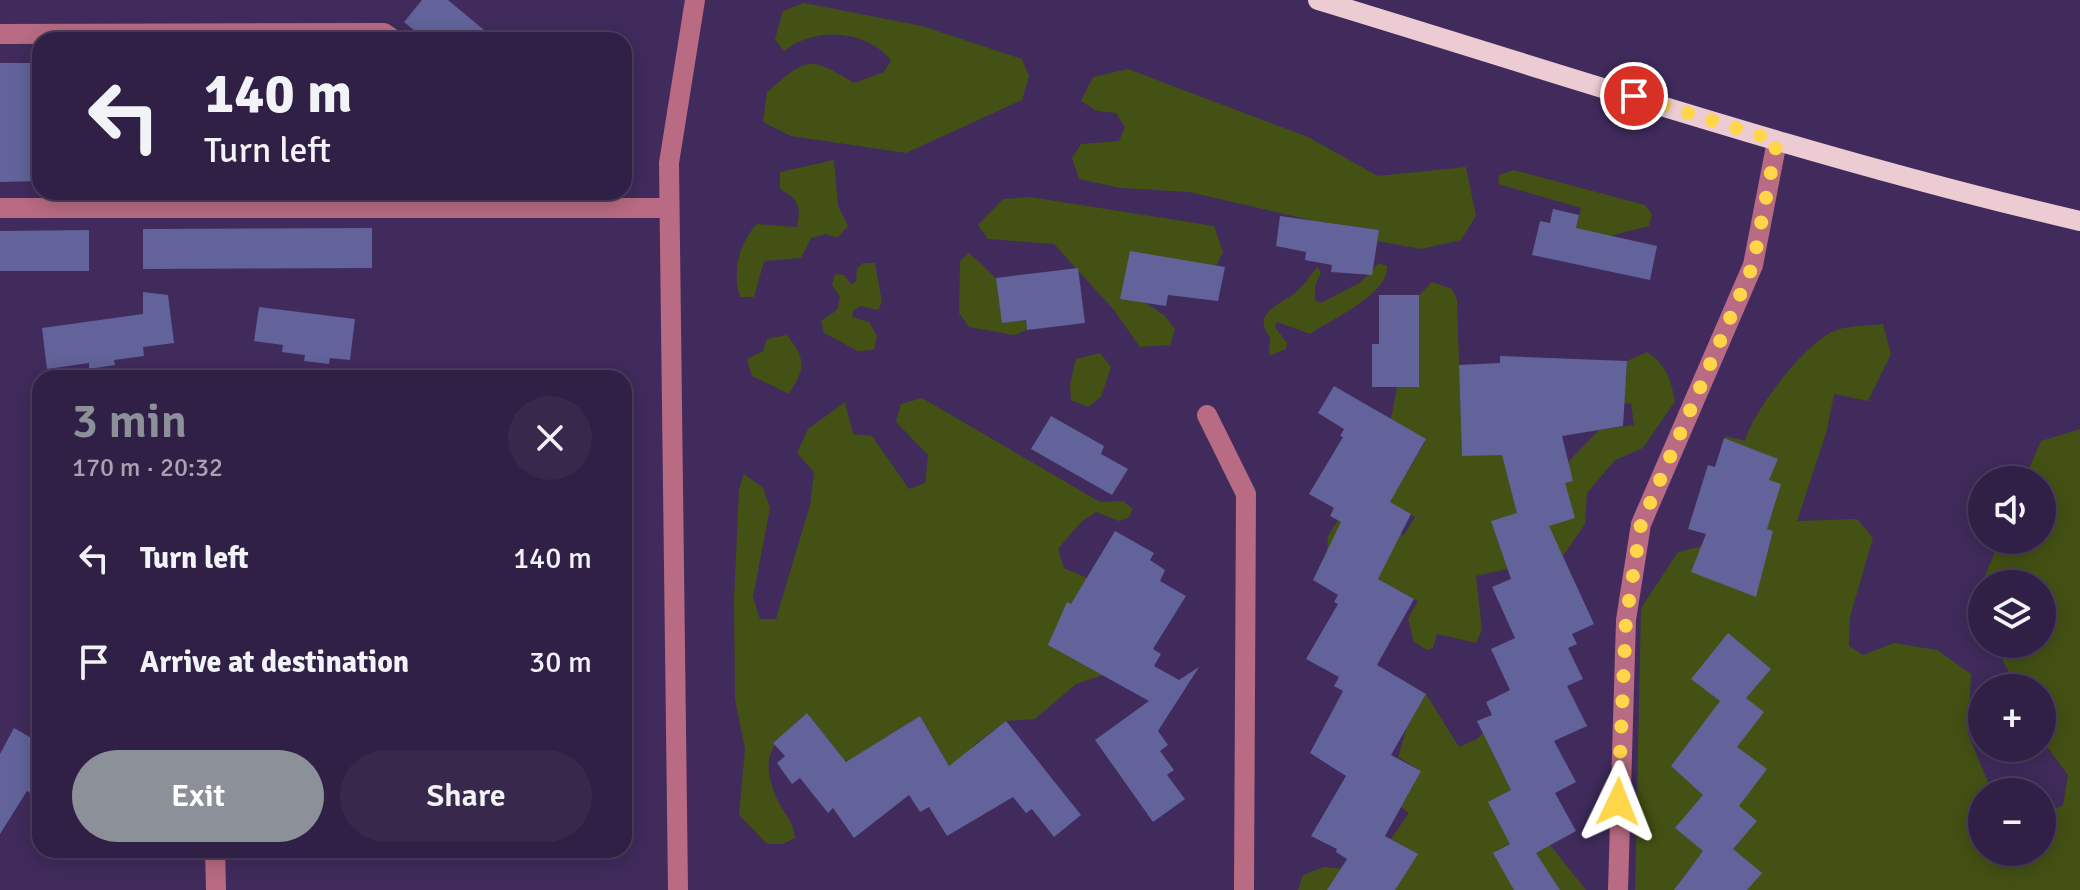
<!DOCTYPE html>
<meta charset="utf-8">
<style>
:root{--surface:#302045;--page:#38284c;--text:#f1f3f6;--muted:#a8a3b3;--line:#4b3e5e;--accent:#8c9099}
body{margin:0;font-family:Signika,sans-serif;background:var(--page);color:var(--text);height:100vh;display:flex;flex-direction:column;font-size:30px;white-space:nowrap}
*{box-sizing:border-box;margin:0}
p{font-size:26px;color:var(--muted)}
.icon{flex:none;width:44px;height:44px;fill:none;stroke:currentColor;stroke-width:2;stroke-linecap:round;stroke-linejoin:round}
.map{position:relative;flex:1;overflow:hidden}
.drawer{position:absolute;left:32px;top:370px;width:600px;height:488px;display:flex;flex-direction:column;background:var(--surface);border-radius:24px;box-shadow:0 4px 20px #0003,0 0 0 2px var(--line)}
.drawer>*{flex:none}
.top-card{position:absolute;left:32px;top:32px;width:600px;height:168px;border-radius:24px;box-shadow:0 4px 20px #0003,0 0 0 2px var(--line);background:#302045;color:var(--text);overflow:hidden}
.controls{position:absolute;left:1968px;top:466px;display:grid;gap:16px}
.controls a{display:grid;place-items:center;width:88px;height:88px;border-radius:50%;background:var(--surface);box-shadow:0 4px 20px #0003,0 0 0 2px var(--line);font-size:40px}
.pin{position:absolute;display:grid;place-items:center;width:68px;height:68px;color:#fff;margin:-34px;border:4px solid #fff;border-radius:50%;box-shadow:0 2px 8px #0007}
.me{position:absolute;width:88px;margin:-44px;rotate:2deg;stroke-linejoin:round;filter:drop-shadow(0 0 6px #0008)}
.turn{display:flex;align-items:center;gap:28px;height:168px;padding:0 40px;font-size:36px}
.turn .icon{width:104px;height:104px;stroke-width:2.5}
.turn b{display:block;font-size:56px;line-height:68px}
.round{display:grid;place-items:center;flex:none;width:84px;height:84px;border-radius:42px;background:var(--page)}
.headline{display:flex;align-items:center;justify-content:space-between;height:136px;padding:0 40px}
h1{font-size:48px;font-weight:600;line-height:60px;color:var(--accent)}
.cta{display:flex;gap:16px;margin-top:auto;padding:16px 40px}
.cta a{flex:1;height:92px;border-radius:48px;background:var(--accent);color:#fff;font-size:32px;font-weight:600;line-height:92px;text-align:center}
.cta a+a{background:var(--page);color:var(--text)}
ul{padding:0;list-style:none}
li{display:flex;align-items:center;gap:24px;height:104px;padding:0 40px}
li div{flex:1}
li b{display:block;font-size:30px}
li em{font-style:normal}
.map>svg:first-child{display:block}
.green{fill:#435114}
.building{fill:#61639a}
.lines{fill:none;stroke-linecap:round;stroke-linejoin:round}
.minor{stroke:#b86b82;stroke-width:20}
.major{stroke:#eccbd3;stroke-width:20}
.route{stroke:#ffd54a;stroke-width:14;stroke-dasharray:0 25.2}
</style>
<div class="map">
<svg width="2080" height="890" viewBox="0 0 2080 890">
<rect width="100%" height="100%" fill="#402b5c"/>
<!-- green -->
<path class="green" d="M804 3 922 26 1022 59 1029 76 1022 100 906 153 791 136 763 122 767 92C807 58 809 55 854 83L884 72 891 60C865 30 816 26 784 51L775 39 783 11Z
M1128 69 1308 137 1378 176 1466 167 1476 216 1461 240 1421 249 1377 241 1379 230 1315 221 1189 192 1120 188 1079 179 1072 158 1081 144 1119 141 1125 127 1116 113 1097 111 1081 101 1093 77Z
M834 160 838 206 848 226 837 238 826 234 811 238 801 258 764 261 754 297H740C732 272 739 243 757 224L797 227C801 205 799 200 780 189V172Z
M1514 170 1645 205 1652 214 1649 226 1609 236 1576 228 1581 208 1498 184 1499 175Z
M1030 197 1214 226 1223 252 1216 266 1144 302 1164 315 1175 329 1170 345 1140 347 1113 309 1054 244 988 239 978 225 1003 199Z
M969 253C990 272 1023 300 1027 330L1014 335 969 327 959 313 960 261Z
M863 263H875L882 302 878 310 860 306 854 310 852 317 869 322 877 336 874 350 858 351 824 333 821 321 837 310 840 297 832 285 835 274 844 275 851 284 856 282 857 269Z
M1379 263 1387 266C1390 293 1331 320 1310 334L1277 322 1275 327 1287 343 1286 349 1269 356 1270 337C1251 314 1279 305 1295 293 1303 287 1310 276 1317 267L1321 272 1315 286V300L1321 303 1361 282Z
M1432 282 1452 289 1457 300 1462 456 1499 453 1568 462 1599 430 1634 425 1631 403 1590 410 1578 380 1626 381 1627 361 1647 352C1666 364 1671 380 1675 401L1643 448 1615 460 1587 493 1585 524 1563 556 1476 576 1482 630 1476 643 1437 634 1433 648 1427 650 1414 642 1408 619 1418 601 1327 551 1328 536 1338 520 1404 535 1415 517 1346 477 1382 459 1407 473 1426 440 1391 419 1397 387H1419V295Z
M1883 324 1891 354 1868 401 1834 394 1827 430 1797 521 1857 519 1873 538 1850 617 1849 646 1863 655 1894 643 1937 650 1971 674 1968 734 1992 792H1982V852H2042V815L2063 805 2068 775 2042 740V688H2016L1995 644H2042V584H1982V618L1974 602 2000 540H2042V480H2024L2041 441 2080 429V890H1728L1693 864 1679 883 1688 890H1635L1641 608 1678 552 1727 540 1768 552 1773 531 1717 516 1759 477 1722 460 1725 436 1745 441C1754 410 1804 344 1834 331 1847 325 1868 326 1883 324Z
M787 335C807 361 805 368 789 394L752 376 747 359 763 351 767 339Z
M1100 353 1111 367 1101 397 1088 407 1071 400 1070 384 1076 359Z
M922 398 1100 502 1123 501 1133 509 1128 518 1119 521 1096 512 1081 522 1058 549 1064 568 1087 578 1103 675 1076 684 1035 719 1006 721 973 746 958 781 920 716 883 739 898 766 887 772 844 760 807 713C775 741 757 753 777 799 784 814 793 820 795 838L783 844H767L739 815 745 749 735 700 734 600 739 489 744 474 763 488 770 508 753 597 760 619H776L810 505 814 472 797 453 808 429 845 402 853 434 872 436 909 489 925 483 928 455 896 422 901 404Z
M1426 694 1459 747 1477 739 1495 721 1555 718 1491 749 1499 766 1525 754 1534 830 1494 853 1550 845 1586 890H1560L1551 876 1529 890H1298L1303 875 1324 867 1345 869 1417 854 1391 839 1409 813 1401 807 1421 771 1398 757 1407 727Z"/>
<!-- building -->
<path class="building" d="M422 0H448L496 40H426L404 22Z
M0 63H40V181L0 182Z
M1553 209 1579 215 1576 228 1657 246 1650 280 1532 255 1540 221 1550 223Z
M1280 216 1379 230 1372 275 1331 272 1332 265 1305 260 1306 252 1276 246Z
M372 228V268L143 269V229Z
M89 230V271H0V231Z
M1130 251 1225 267 1218 301 1168 295 1166 306 1120 299Z
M1078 268 1085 323 1027 330 1026 320 1002 323 996 278Z
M143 292 168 295 174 343 143 347 144 356 114 360 115 365 89 369V363L47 369 42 328 143 314Z
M1379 295H1419V387H1372V344H1379Z
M259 307 355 319 350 360 330 358 329 364 304 361 305 355 282 352 283 345 254 341Z
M1500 356 1627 361 1623 426 1562 436 1573 481 1565 483 1575 518 1549 526 1594 624 1572 634 1577 644 1568 648 1583 679 1567 686 1587 726 1554 741 1576 782 1555 793 1576 831 1536 853 1560 890H1514L1493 853 1510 844 1488 802 1511 790 1477 721 1492 715 1486 702 1510 690 1491 649 1515 638 1492 587 1511 579 1491 521 1517 513 1502 455 1462 456 1459 365 1500 363Z
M1334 386 1426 439 1390 502 1411 514 1378 579 1414 599 1377 665 1426 694 1391 755 1421 771 1385 836 1418 854 1395 890H1327L1347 859 1336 852 1337 849 1311 836 1346 776 1310 753 1343 691 1334 686 1339 677 1306 659 1338 604 1334 602 1338 595 1313 580 1341 522 1330 516 1334 508 1309 494 1343 437 1340 436 1344 429 1318 413Z
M1051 416 1104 446 1101 454 1128 469 1112 495 1031 449Z
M1724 438 1778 459 1769 480 1781 484 1767 529 1773 531 1756 597 1691 572 1706 534 1688 529 1708 465 1715 467Z
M1115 531 1154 553 1150 560 1165 570 1160 581 1186 596 1153 649 1161 654 1154 666 1179 680 1199 667 1158 731 1168 745 1160 751 1174 770 1167 775 1185 799 1153 822 1095 740 1149 701 1048 645 1067 602 1071 604Z
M1728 633 1771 669 1746 698 1764 712 1737 747 1767 769 1739 806 1757 821 1733 849 1762 873 1747 890H1674L1703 851 1675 828 1703 795 1671 766 1720 701 1691 679Z
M807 713 846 762 920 716 949 766 1006 721 1081 815 1054 837 1032 809 1026 813 1013 797 947 836 929 807 920 812 909 795 854 838 833 808 828 813 800 778 792 784 777 763 785 756 773 743Z
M14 728 40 743V799L27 791 0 834V754Z"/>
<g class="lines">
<!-- minor -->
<path class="minor" d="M0 34 384 33 394 40
M0 208H669
M1207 415 1246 494 1244 890
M215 850 216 890
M678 890 669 163 695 0
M1618 890 1626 620 1641 524 1753 265 1777 141"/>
<!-- major -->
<path class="major" d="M1318 0C1571 77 1822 161 2080 221"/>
</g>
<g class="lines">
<!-- route -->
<path class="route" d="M1618 802 1626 620 1641 524 1753 265 1777 141 1634 96"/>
</g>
</svg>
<div class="controls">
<a><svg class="icon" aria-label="sound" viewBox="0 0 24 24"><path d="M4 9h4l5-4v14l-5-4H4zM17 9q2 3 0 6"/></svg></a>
<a><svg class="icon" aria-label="layers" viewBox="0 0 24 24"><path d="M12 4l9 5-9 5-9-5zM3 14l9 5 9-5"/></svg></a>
<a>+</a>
<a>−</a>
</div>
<div class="pin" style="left:1634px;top:96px;background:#d93025"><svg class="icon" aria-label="arrive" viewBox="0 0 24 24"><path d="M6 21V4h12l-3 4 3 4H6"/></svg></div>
<svg class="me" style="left:1618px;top:802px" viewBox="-20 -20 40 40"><path d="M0-17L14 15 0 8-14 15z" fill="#ffd54a" stroke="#fff" stroke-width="4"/></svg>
<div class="top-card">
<div class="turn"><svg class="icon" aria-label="left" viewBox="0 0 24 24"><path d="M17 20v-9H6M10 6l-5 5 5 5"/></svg><div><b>140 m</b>Turn left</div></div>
</div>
<section class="drawer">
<div class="headline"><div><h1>3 min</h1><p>170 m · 20:32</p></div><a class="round"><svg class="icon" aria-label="close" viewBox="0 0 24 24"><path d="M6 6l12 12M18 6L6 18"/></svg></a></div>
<ul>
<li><svg class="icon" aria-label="left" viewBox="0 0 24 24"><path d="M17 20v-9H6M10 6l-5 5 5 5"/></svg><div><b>Turn left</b></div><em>140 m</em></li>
<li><svg class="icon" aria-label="arrive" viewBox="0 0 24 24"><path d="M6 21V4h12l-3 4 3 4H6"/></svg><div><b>Arrive at destination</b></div><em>30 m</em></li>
</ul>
<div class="cta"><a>Exit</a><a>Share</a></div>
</section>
</div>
